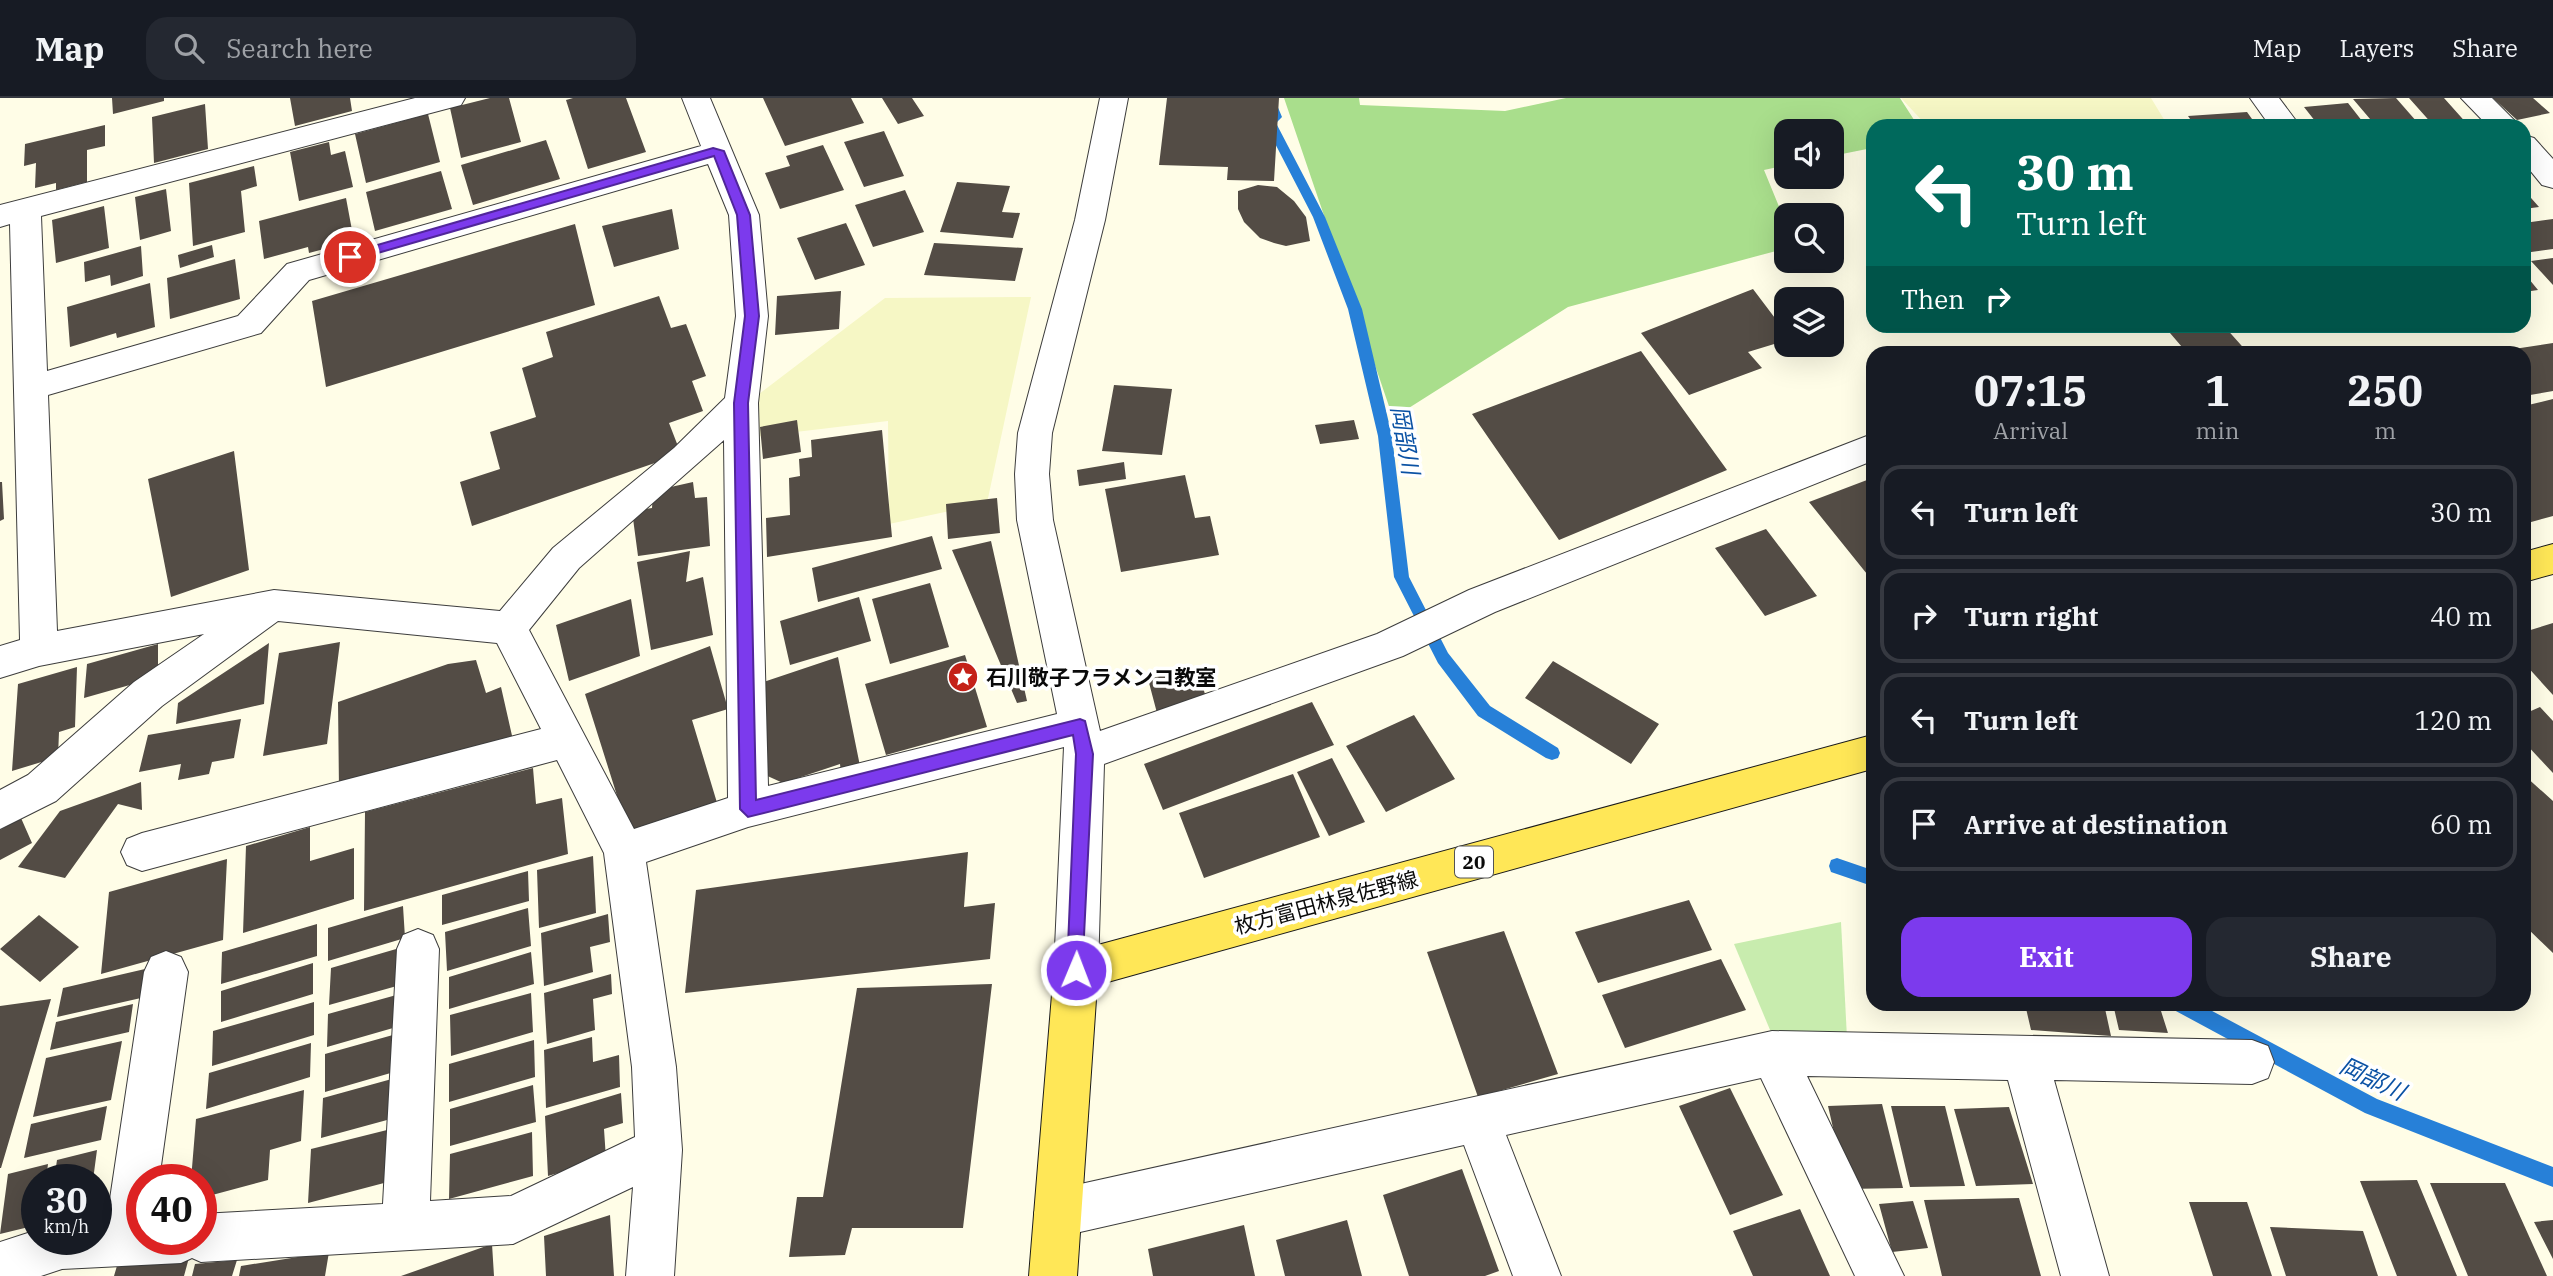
<!DOCTYPE html>
<meta charset="utf-8">
<style>
:root{--surface:#171b24;--page:#242831;--text:#f1f3f6;--muted:#9ea1a6;--line:#363941;--accent:#7c3aed}
body{margin:0;font-family:"IBM Plex Serif","Noto Sans JP",serif;background:var(--page);color:var(--text);height:100vh;display:flex;flex-direction:column;font-size:26px;white-space:nowrap}
*{box-sizing:border-box;margin:0}
p{font-size:23px;color:var(--muted)}
.icon{flex:none;width:38px;height:38px;fill:none;stroke:currentColor;stroke-width:2;stroke-linecap:round;stroke-linejoin:round}
.map{position:relative;flex:1;overflow:hidden}
.sheet{position:absolute;left:1866px;top:248px;width:665px;height:665px;display:flex;flex-direction:column;background:var(--surface);border-radius:21px;box-shadow:0 7px 28px #0002}
.sheet>*{flex:none}
.guide{position:absolute;left:1866px;top:21px;width:665px;height:214px;border-radius:21px;box-shadow:0 7px 28px #0002;background:#00695c;color:#fff;overflow:hidden}
.controls{position:absolute;left:1774px;top:21px;display:grid;gap:14px}
.controls a{display:grid;place-items:center;width:70px;height:70px;border-radius:14px;background:var(--surface);box-shadow:0 7px 28px #0002;font-size:35px}
.speed{position:absolute;left:21px;top:1066px;display:flex;gap:14px;font-size:35px;font-weight:700;text-align:center}
.speed>*{display:grid;place-content:center;width:91px;height:91px;border-radius:50%;background:var(--surface);box-shadow:0 7px 28px #0002;line-height:1}
.speed small{font-size:18px;font-weight:400}
.speed .limit{border:10px solid #d22;background:#fff;color:#111}
.pin{position:absolute;display:grid;place-items:center;width:60px;height:60px;color:#fff;margin:-30px;border:4px solid #fff;border-radius:50%;box-shadow:0 2px 7px #0007}
.me{position:absolute;width:77px;margin:-38px;rotate:1deg;stroke-linejoin:round;filter:drop-shadow(0 0 5px #0008)}
.turn{display:flex;align-items:center;gap:24px;height:147px;padding:0 35px;font-size:32px}
.turn .icon{width:91px;height:91px;stroke-width:2.5}
.turn b{display:block;font-size:49px;line-height:60px}
.then{display:flex;align-items:center;height:66px;padding:0 35px;background:#0003;gap:14px;font-size:26px}
.eta{display:flex;justify-content:space-evenly;align-items:center;height:119px;text-align:center}
.eta b{font-size:42px;font-weight:700;line-height:49px}
.primary-button{display:flex;gap:14px;margin-top:auto;padding:14px 35px}
.primary-button a{flex:1;height:80px;border-radius:21px;background:var(--accent);color:#fff;font-size:28px;font-weight:700;line-height:80px;text-align:center}
.primary-button a+a{background:var(--page);color:var(--text)}
ul{padding:0;list-style:none}
li{display:flex;align-items:center;gap:21px;height:94px;margin:0 14px 10px;padding:0 21px;border:4px solid var(--line);border-radius:21px}
li div{flex:1}
li b{display:block;font-size:26px}
li em{font-style:normal}
header{display:flex;align-items:center;gap:42px;box-sizing:border-box;height:98px;padding:0 35px;background:var(--surface);border-bottom:2px solid var(--line)}
header strong{font-size:33px}
nav{display:flex;gap:38px;margin-inline-start:auto;font-size:24px}
.search{width:490px;height:63px;background:var(--page);display:flex;align-items:center;gap:18px;box-sizing:border-box;padding:0 24px;border-radius:21px;color:var(--muted);font-size:26px}
.map>svg:first-child{display:block}
.farmland{fill:#f6f7c5}
.green{fill:#c8ecae}
.forest{fill:#a9de8c}
.lines{fill:none;stroke-linecap:round;stroke-linejoin:round}
.stream{fill:#2780d8;fill-rule:evenodd}
.building{fill:#534c45}
.minor-casing{stroke:#3d3d3d;stroke-width:2}
.major-casing{stroke:#1b1b1b;stroke-width:2}
.minor{fill:#fff;fill-rule:evenodd}
.major{fill:#ffe757;fill-rule:evenodd}
.route{fill:#7c3aed;stroke:#51269a;stroke-width:2}
.labels{text-anchor:middle;dominant-baseline:central;stroke-width:7;stroke-linejoin:round;paint-order:stroke}
.shield{fill:#fff;stroke:#545454;stroke-width:2}
.shield-label{font-size:19px;font-weight:bold;fill:#0a0a0a}
.poi-label{font-size:21px;font-weight:bold;fill:#0a0a0a;stroke:#fff;text-anchor:start}
.street-label{font-size:21px;fill:#0a0a0a;stroke:#fff}
.water-label{font-size:23px;font-style:italic;fill:#0b52a4;stroke:#fff}
</style>
<header>
<strong>Map</strong>
<div class="search"><svg class="icon" aria-label="search" viewBox="0 0 24 24"><circle cx="10" cy="10" r="6"/><path d="M15 15l6 6"/></svg>Search here</div>
<nav><a>Map</a><a>Layers</a><a>Share</a></nav>
</header>
<div class="map">
<svg width="2553" height="1178" viewBox="0 0 2553 1178">
<rect width="100%" height="100%" fill="#fffde7"/>
<!-- farmland -->
<path class="farmland" d="M1901 0H2151L2168 28H1927Z
M1031 199 987 405 889 426 888 323 753 339 755 299 885 200Z"/>
<!-- green -->
<path class="green" d="M1841 824 1847 940 1773 939 1734 846Z"/>
<!-- forest -->
<path class="forest" d="M1284 0H1359L1360 7 1505 13 1566 0H1900L1918 28H1872V50L1832 58V33H1787V67L1764 72 1787 128V150L1568 209 1393 320Z"/>
<g class="lines">
<!-- stream -->
<path class="stream" d="M1262 0H1274L1282 19 1276 25 1325 119 1362 211 1392 338 1409 479 1448 555 1490 608 1558 650 1560 655 1558 660 1552 662 1546 660 1478 618 1438 565 1394 479 1378 338 1348 211 1313 119 1264 24 1270 18Z
M1837 760 1872 772V788L1831 774 1829 768 1831 762Z
M2171 906H2199L2377 1001 2553 1069V1089L2365 1015 2174 912Z"/>
</g>
<!-- building -->
<path class="building" d="M112 0H164V3L113 16Z
M290 0H350L352 13 295 28Z
M490 0H509L521 44 461 60 450 10Z
M573 0H626L646 54 588 71 566 2Z
M763 0H851L864 25 785 48Z
M882 0H912L924 18 898 26Z
M1167 0H1279L1274 83 1227 82 1228 69 1159 67Z
M2396 0 2417 24 2376 28 2353 1Z
M2409 0H2444L2469 28H2434Z
M2493 0H2533L2550 15 2517 22Z
M2348 5 2366 28H2319L2304 9Z
M205 6 208 51 154 65 152 19Z
M2247 14 2257 28H2195L2188 18Z
M428 16 440 64 366 85 355 36Z
M105 27V48L87 52V84L56 92V85L35 90 36 65 24 68 25 46Z
M884 33 904 78 864 89 844 44Z
M546 42 560 81 473 107 461 67Z
M329 44 331 57 345 53 353 89 299 103 290 54Z
M823 47 844 92 780 111 765 75 790 68 786 58Z
M254 68 257 88 241 93 245 134 193 148 189 85Z
M441 73 452 111 375 133 366 94Z
M957 84 1010 88 1002 114 1020 115 1013 140 940 134Z
M1258 87 1277 89 1294 103 1306 119 1310 143 1286 148 1274 145 1260 140 1244 124 1238 111V93Z
M166 91 171 133 140 142 135 99Z
M905 92 924 134 873 149 855 107Z
M2524 92 2539 109 2524 111Z
M346 100 354 143 309 155 308 149 264 161 259 123Z
M104 108 109 150 56 165 52 122Z
M672 111 679 151 614 169 602 128Z
M2553 121V151L2524 155V125Z
M846 125 865 167 815 182 797 140Z
M575 126 595 207 326 289 312 203Z
M934 145 1023 150 1015 183 924 177Z
M212 147 214 159 180 170 178 157Z
M141 148 143 178 111 188 110 177 85 184 84 164Z
M2553 160V187L2531 163Z
M235 161 240 201 170 221 167 180Z
M2524 175 2538 192 2524 194Z
M150 185 155 229 117 240 116 235 70 249 67 209Z
M1753 191 1787 236V242L1748 254 1762 270 1689 297 1641 235Z
M841 193 839 231 775 237 777 198Z
M659 198 671 230 686 226 706 278 692 283 703 313 669 325 681 356 472 428 460 384 500 371 490 334 536 319 522 270 553 259 546 234Z
M2164 228H2224L2249 256H2188Z
M2553 245V293L2524 298V256L2494 254Z
M1641 253 1727 372 1559 442 1472 316Z
M1114 287 1172 291 1162 357 1102 353Z
M2553 301V418L2524 426V348L2531 346 2524 339V308Z
M797 322 801 354 763 361 760 329Z
M1354 322 1359 341 1320 346 1315 327Z
M882 332 892 439 767 459 766 420 790 417 789 380 800 378 799 361 812 359 811 342Z
M234 353 249 472 171 499 148 381Z
M1124 364 1126 381 1079 388 1077 372Z
M1185 377 1195 420 1210 418 1219 457 1121 474 1105 391Z
M1867 382 1872 388V474L1867 476 1809 404Z
M0 384H2L4 421 0 423Z
M693 384 695 400 707 399 710 448 638 458 632 413 652 410 653 393Z
M997 400 1000 435 948 441 946 406Z
M1766 431 1817 498 1765 518 1715 450Z
M932 438 942 471 818 504 812 470Z
M991 443 1027 603 1017 605 952 452Z
M690 453 686 484 703 479 713 537 651 552 637 464Z
M930 485 949 549 890 566 872 501Z
M859 499 871 543 790 567 780 523Z
M631 501 640 558 569 583 556 527Z
M2553 525V597L2524 565V534Z
M340 544 327 646 263 658 279 555Z
M269 545 264 606 176 626 178 605Z
M158 546V579L84 600 87 566Z
M710 548 728 611 692 622 718 708 631 742 585 596Z
M965 557 987 629 886 657 865 586Z
M838 559 860 668 841 675 840 666 783 685 761 675 746 590Z
M476 562 486 595 501 589 513 642 339 692 338 604 448 566Z
M1553 563 1659 626 1631 666 1525 600Z
M77 569 75 629 59 634 58 659 12 673 18 586Z
M1197 569 1207 603 1157 615 1148 581Z
M1312 604 1334 647 1163 712 1144 666Z
M2540 609 2553 623V675L2524 644V616Z
M1414 617 1455 681 1386 714 1346 648Z
M241 621 234 660 212 664 209 676 178 682 181 666 139 674 148 637Z
M1332 660 1365 724 1329 738 1297 674Z
M533 670 536 706 562 700 568 756 364 813 365 714Z
M1293 676 1320 739 1204 780 1179 715Z
M2524 677 2553 703V855L2524 827Z
M141 684 142 712 118 706 65 780 18 769 60 713Z
M21 720 32 745 0 762V732Z
M310 729V763L354 750V801L243 835 246 748Z
M968 754 964 809 995 805 990 861 685 895 696 792Z
M593 758 596 815 539 830 537 772Z
M227 761 223 842 101 876 109 794Z
M528 773 529 803 442 827V797Z
M1689 802 1712 852 1598 885 1575 834Z
M403 808 405 840 328 863V830Z
M528 810 531 848 447 873 445 834Z
M608 816 610 844 590 849 593 874 544 888 541 835Z
M39 817 79 849 40 884 0 851Z
M317 826V858L221 886 222 854Z
M1504 833 1558 976 1478 999 1427 854Z
M403 849 404 886 329 907 331 870Z
M531 854 534 886 449 911V879Z
M1721 861 1746 912 1625 950 1602 897Z
M313 865V896L221 924V893Z
M145 871 141 900 57 919 63 890Z
M611 876 612 896 593 901 595 932 547 946 544 895Z
M992 886 963 1130H852L845 1157 789 1159 797 1099H823L857 890Z
M531 895 533 934 451 958 450 917Z
M400 896V928L327 949 328 916Z
M51 901 1 1070H0V908Z
M314 904V937L212 968 213 933Z
M133 906 129 934 50 952 56 924Z
M2025 906H2104L2111 938 2031 932Z
M2113 906H2140L2161 913 2168 935 2119 932Z
M400 935 401 972 325 994V956Z
M592 939 593 964 619 957 620 989 546 1010 544 952Z
M534 942 535 979 449 1004V966Z
M122 943 111 1002 33 1019 46 960Z
M311 945 310 979 206 1011 209 975Z
M399 979 398 1019 321 1040 323 1000Z
M533 987 536 1024 450 1048V1011Z
M1730 990 1783 1097 1730 1117 1679 1008Z
M304 992 301 1043 270 1052 268 1082 201 1100V1082H191L196 1021Z
M621 995 623 1025 604 1031 606 1061 548 1078 545 1018Z
M1882 1006 1903 1090 1847 1091 1828 1008Z
M107 1008 101 1042 24 1060 31 1026Z
M1891 1008H1945L1965 1088 1910 1089Z
M2009 1009 2033 1086 1976 1088 1954 1011Z
M387 1032 384 1085 308 1105 311 1051Z
M532 1034 533 1078 449 1101 450 1056Z
M97 1052 93 1082H54L57 1062Z
M48 1066 46 1082H37V1127L0 1136 8 1076Z
M1462 1071 1499 1173 1485 1178H1409L1383 1097Z
M2417 1082 2457 1178H2397L2360 1083Z
M2430 1085H2505L2547 1178H2468Z
M2019 1100 2041 1178H1942L1924 1102Z
M1913 1103 1928 1150 1892 1154 1879 1106Z
M2189 1104H2247L2272 1178H2213Z
M1800 1111 1830 1178H1753L1733 1133Z
M610 1117 614 1178H546L544 1138Z
M1347 1122 1362 1178H1285L1276 1142Z
M2553 1122V1161L2534 1124Z
M1244 1127 1255 1178H1153L1148 1151Z
M2270 1129 2363 1133 2378 1178H2286Z
M492 1146 494 1178H401Z
M329 1154 325 1178H239L241 1168Z
M190 1156 184 1178H114L119 1161Z
M237 1162 232 1178H192L195 1166Z"/>
<g class="lines">
<!-- minor casing -->
<g class="minor-casing">
<path id="minor" d="M415 0H465L461 7 41 118 47 273 238 218 287 166 701 48 682 0H710L759 117 768 218 758 305 768 688 1057 616 1017 422 1015 376 1018 335 1075 122 1100 0H1128L1105 122 1052 335 1049 376 1053 422 1100 633 1377 536 1469 492 1872 336V363L1495 514 1403 558 1104 666 1098 872 1091 887 1076 893 1061 887 1054 872 1064 649 748 729 646 764 676 969 682 1052 674 1178H626L633 1089 513 1146 201 1164 192 1160 181 1165 62 1171 41 1178H0V1144L37 1132V1141H96V1121H107L144 874 151 859 166 853 181 859 188 874 159 1082H142V1141H201V1116L383 1106 397 851 403 837 418 831 433 837 439 851 430 1103 511 1098 635 1039 632 969 604 755 557 662 142 773 127 767 121 754 127 741 142 735 541 631 497 545 278 523 162 608 56 703 0 731V692L28 677 134 584 204 536 39 568 0 580V548L20 542 10 126 0 129V107ZM708 66 729 117 736 218 725 300 674 350 553 450 500 513 274 492 57 533 48 297 261 235 309 182ZM724 342 728 700 634 731 529 532 579 470Z
M2250 0H2279L2300 28H2270Z
M2461 0H2492L2520 28H2488Z
M2524 37 2534 40 2553 61V90L2542 87 2524 65Z
M1772 933 2252 942 2268 948 2274 964 2268 980 2252 986 2054 982 2109 1178H2061L2008 982 1807 978 1904 1178H1855L1761 980 1506 1037 1561 1178H1513L1464 1047 1058 1139 1041 1132 1034 1115 1041 1098 1058 1091Z"/>
</g>
<!-- major casing -->
<g class="major-casing">
<path id="major" d="M2553 446V476L2524 484V454Z
M1872 637V671L1097 887 1077 1178H1029L1054 872 1061 857Z"/>
</g>
<!-- minor -->
<use href="#minor" class="minor"/>
<!-- major -->
<use href="#major" class="major"/>
</g>
<!-- route -->
<path class="route" d="M713 50 724 53 750 117 759 218 748 305 756 702 1080 621 1085 623 1093 656 1082 878 1076 881 1069 878 1067 872 1076 656 1073 637 748 719 740 711 734 305 745 218 737 117 714 58 350 163 344 159 346 156Z"/>
<!-- icons -->
<defs>
<g id="sight-disc" transform="scale(1.575)"><circle r="9.5" fill="#c42118" stroke="#fff"/><path d="M0-6L1.8-2.2L6-1.7L2.9 1.2L3.7 5.4L0 3.3L-3.7 5.4L-2.9 1.2L-6-1.7L-1.8-2.2Z" fill="#fff"/></g>
</defs>
<g fill-rule="evenodd">
<use href="#sight-disc" x="963" y="579"/>
</g>
<g class="labels">
<!-- shield labels -->
<rect class="shield" x="1455" y="748.5" width="38" height="31" rx="5"/>
<g class="shield-label">
<text x="1474" y="764">20</text>
</g>
<!-- poi labels -->
<g class="poi-label">
<text x="986" y="579">石川敬子フラメンコ教室</text>
</g>
<!-- street labels -->
<g class="street-label">
<text transform="translate(1326 804) rotate(-15)">枚方富田林泉佐野線</text>
</g>
<!-- water labels -->
<g class="water-label">
<text transform="translate(1406 342) rotate(80)">岡部川</text>
<text transform="translate(2373 980) rotate(25)">岡部川</text>
</g>
</g>
</svg>
<div class="controls">
<a><svg class="icon" aria-label="sound" viewBox="0 0 24 24"><path d="M4 9h4l5-4v14l-5-4H4zM17 9q2 3 0 6"/></svg></a>
<a><svg class="icon" aria-label="search" viewBox="0 0 24 24"><circle cx="10" cy="10" r="6"/><path d="M15 15l6 6"/></svg></a>
<a><svg class="icon" aria-label="layers" viewBox="0 0 24 24"><path d="M12 4l9 5-9 5-9-5zM3 14l9 5 9-5"/></svg></a>
</div>
<div class="speed"><div>30<small>km/h</small></div><div class="limit">40</div></div>
<div class="pin" style="left:350px;top:159px;background:#d93025"><svg class="icon" aria-label="arrive" viewBox="0 0 24 24"><path d="M6 21V4h12l-3 4 3 4H6"/></svg></div>
<svg class="me" style="left:1076px;top:872px" viewBox="-20 -20 40 40"><circle r="17" fill="#7c3aed" stroke="#fff" stroke-width="3"/><path d="M0-11L8 9 0 5-8 9z" fill="#fff"/></svg>
<div class="guide">
<div class="turn"><svg class="icon" aria-label="left" viewBox="0 0 24 24"><path d="M17 20v-9H6M10 6l-5 5 5 5"/></svg><div><b>30 m</b>Turn left</div></div>
<div class="then">Then<svg class="icon" aria-label="right" viewBox="0 0 24 24"><path d="M7 20v-9h11M14 6l5 5-5 5"/></svg></div>
</div>
<section class="sheet">
<div class="eta">
<div><b>07:15</b><p>Arrival</p></div>
<div><b>1</b><p>min</p></div>
<div><b>250</b><p>m</p></div>
</div>
<ul>
<li><svg class="icon" aria-label="left" viewBox="0 0 24 24"><path d="M17 20v-9H6M10 6l-5 5 5 5"/></svg><div><b>Turn left</b></div><em>30 m</em></li>
<li><svg class="icon" aria-label="right" viewBox="0 0 24 24"><path d="M7 20v-9h11M14 6l5 5-5 5"/></svg><div><b>Turn right</b></div><em>40 m</em></li>
<li><svg class="icon" aria-label="left" viewBox="0 0 24 24"><path d="M17 20v-9H6M10 6l-5 5 5 5"/></svg><div><b>Turn left</b></div><em>120 m</em></li>
<li><svg class="icon" aria-label="arrive" viewBox="0 0 24 24"><path d="M6 21V4h12l-3 4 3 4H6"/></svg><div><b>Arrive at destination</b></div><em>60 m</em></li>
</ul>
<div class="primary-button"><a>Exit</a><a>Share</a></div>
</section>
</div>
